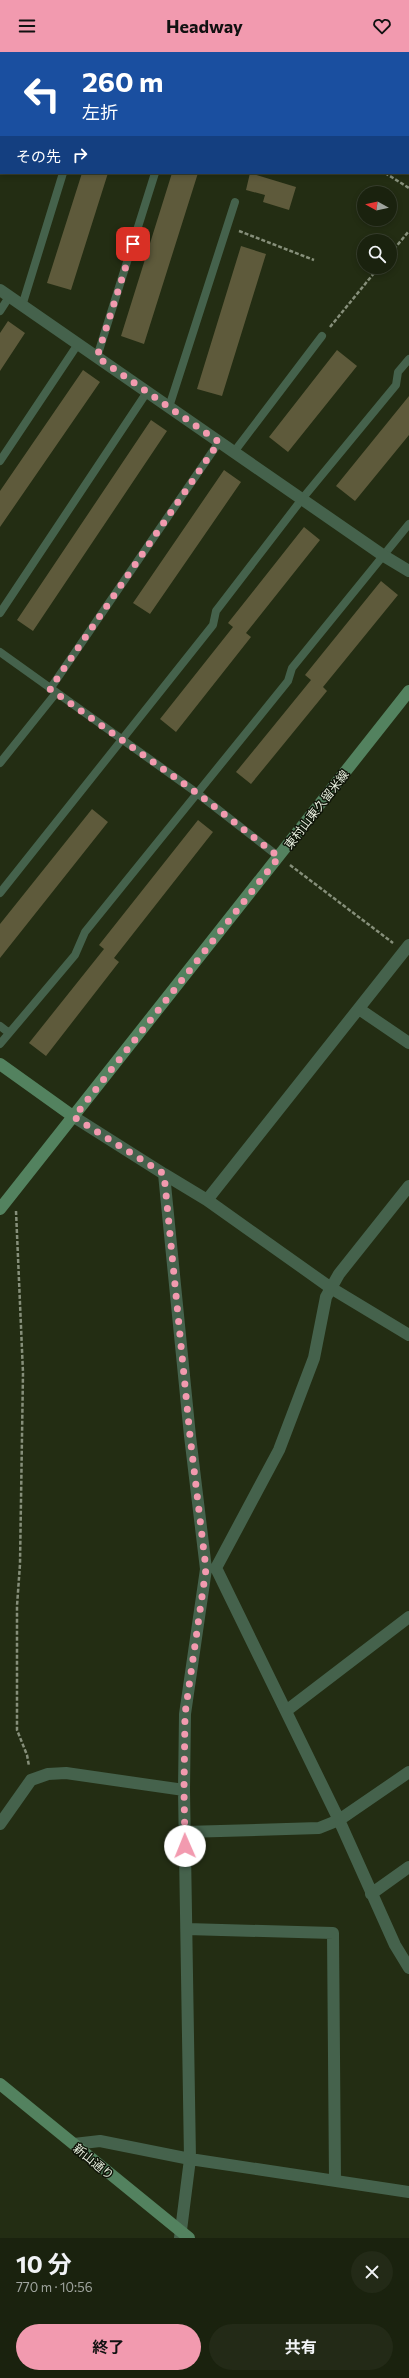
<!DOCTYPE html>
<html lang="ja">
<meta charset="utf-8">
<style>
:root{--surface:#1a220e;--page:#232a17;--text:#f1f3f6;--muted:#9fa49e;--line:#383f2e;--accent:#f29aaf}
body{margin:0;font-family:Commissioner,"Noto Sans JP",sans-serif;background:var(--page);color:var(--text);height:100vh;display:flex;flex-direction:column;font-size:15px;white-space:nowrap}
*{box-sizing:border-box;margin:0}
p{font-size:13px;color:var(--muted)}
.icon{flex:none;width:22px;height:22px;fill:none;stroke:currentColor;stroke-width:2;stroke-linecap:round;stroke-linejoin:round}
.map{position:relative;height:2186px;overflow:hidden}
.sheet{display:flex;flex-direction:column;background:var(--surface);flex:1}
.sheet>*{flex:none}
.banner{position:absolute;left:0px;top:0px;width:409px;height:122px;box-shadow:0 2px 6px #0003,0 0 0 1px var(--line);background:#1a4fa0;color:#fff;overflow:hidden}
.needle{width:26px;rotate:278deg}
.controls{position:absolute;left:357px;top:134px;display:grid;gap:8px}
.controls a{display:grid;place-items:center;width:40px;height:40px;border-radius:50%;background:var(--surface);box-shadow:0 2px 6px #0003,0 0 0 1px var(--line);font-size:20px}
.pin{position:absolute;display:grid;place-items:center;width:34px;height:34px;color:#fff;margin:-17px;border-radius:8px;box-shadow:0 2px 6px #0006}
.me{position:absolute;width:44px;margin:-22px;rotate:359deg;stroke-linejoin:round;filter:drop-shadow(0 0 3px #0008)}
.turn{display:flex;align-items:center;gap:14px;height:84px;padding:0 16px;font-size:18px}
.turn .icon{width:52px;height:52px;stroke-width:2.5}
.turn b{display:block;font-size:28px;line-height:34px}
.then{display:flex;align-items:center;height:38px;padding:0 16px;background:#0003;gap:8px;font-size:15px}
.round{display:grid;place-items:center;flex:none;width:42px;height:42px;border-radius:21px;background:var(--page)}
.overview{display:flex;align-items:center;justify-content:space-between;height:68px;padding:0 16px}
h1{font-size:24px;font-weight:700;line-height:30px}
.primary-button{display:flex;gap:8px;margin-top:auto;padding:8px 16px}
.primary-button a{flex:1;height:46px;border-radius:24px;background:var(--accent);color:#111;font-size:16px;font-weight:700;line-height:46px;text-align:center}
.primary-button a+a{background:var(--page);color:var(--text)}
header{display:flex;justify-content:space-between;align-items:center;height:52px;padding:0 16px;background:var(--accent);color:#111;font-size:18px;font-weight:700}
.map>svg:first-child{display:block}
.building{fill:#5e5a3b}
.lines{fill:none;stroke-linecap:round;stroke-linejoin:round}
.path{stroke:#868f7a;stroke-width:2.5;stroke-dasharray:4 2;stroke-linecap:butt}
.lane{stroke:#45624c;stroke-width:8}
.street{stroke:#45624c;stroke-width:12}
.secondary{stroke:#53825f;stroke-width:12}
.route{stroke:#f29aaf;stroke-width:7;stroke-dasharray:0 12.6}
.labels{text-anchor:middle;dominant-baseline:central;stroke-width:3;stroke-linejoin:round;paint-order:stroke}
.street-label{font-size:12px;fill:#e7efde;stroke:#0f1408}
</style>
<header><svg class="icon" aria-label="menu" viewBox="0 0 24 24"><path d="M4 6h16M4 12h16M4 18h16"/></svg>Headway<svg class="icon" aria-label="heart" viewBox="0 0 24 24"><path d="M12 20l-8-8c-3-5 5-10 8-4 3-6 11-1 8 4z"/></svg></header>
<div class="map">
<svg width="409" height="2186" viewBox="0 0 409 2186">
<rect width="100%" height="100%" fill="#232d13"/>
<!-- building -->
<path class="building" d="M82 121H108L71 238 47 231Z
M172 121H198L144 292 121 284Z
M250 121 296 135 289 158 263 150 265 143 246 138Z
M241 194 266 202 222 344 197 337Z
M8 269 25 281 0 319V281Z
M337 298 357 314 288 400 269 385Z
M83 318 100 330 0 475V439Z
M409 344V383L355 449 336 434Z
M151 368 167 379 33 579 17 568Z
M224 418 241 430 150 562 133 551Z
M304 475 320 488 246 581 251 585 176 680 160 667 233 575 228 571Z
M381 529 398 543 323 635 327 639 251 732 236 720 311 628 305 623Z
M92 757 108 770 0 906V872Z
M198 768 213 780 114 906 119 910 46 1004 29 991 104 897 99 893Z"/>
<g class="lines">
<!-- path -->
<path class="path" d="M159 0 160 1
M131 1 132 0
M176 1V0
M269 1 270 0
M358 1V0
M385 121 409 136
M239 179 314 208
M390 202 409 179
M330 275 379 215
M290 813 393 891
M16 1159 23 1321 20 1512 17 1554V1678L27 1703 29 1714"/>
<!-- lane -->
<path class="lane" d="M9 1 10 0
M0 32 1 28
M22 254 63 121
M0 259 9 245
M97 305 155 121
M169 355 235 150
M234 400 322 284
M0 409 78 292
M0 561 147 340
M0 600 197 741 279 805
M50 637 219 390
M0 711 56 641
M0 841 213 573 216 559 302 447 396 333 398 320 409 307
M0 974 9 981
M0 992 75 903 85 880 288 629 292 616 409 472"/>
<!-- street -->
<path class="street" d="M0 238 384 504 409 519
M359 957 409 991
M74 1065 164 1122 190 1384 206 1517 185 1662 184 1738 190 2107 180 2186
M164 1122 207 1148 331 1236 409 1283
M207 1148 409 893
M216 1516 339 1768 395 1893 409 1916
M216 1516 279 1398 314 1306 326 1245 339 1222 409 1134
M286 1659 409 1565
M0 1772 31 1728 48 1722 66 1721 184 1738
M185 1780 319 1776 339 1768 409 1720
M371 1842 409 1815
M187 1877 333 1881 335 2128
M74 2092 100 2089 190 2107 409 2140"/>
<!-- secondary -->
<path class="secondary" d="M0 1012 74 1065
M0 1157 409 639
M0 2032 189 2186"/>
</g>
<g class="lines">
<!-- route -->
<path class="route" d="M133 192 97 305 219 390 50 637 197 741 279 805 74 1065 164 1122 190 1384 206 1517 185 1662 184 1738 185 1794"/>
</g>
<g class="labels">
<!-- street labels -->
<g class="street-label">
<text transform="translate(316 757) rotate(-52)">東村山東久留米線</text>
<text transform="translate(94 2109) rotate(39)">新山通り</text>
</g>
</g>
</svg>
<div class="controls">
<a><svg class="needle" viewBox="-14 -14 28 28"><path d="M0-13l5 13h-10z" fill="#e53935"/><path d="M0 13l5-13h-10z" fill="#9fa49e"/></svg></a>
<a><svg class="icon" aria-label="search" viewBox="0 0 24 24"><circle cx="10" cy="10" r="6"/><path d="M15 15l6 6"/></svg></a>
</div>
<div class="pin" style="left:133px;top:192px;background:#d93025"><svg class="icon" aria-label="arrive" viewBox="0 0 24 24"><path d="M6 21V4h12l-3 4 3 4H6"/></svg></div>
<svg class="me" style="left:185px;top:1794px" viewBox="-20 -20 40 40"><circle r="19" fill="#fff"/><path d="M0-13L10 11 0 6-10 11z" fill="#f29aaf"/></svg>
<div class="banner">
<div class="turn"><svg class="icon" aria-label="left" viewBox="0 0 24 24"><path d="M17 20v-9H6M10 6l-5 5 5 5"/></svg><div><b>260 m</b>左折</div></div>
<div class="then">その先<svg class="icon" aria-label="right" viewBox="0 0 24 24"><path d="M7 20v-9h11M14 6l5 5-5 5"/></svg></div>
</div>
</div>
<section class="sheet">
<div class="overview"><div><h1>10 分</h1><p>770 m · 10:56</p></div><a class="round"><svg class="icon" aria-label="close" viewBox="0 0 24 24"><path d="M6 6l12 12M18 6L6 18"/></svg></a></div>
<div class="primary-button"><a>終了</a><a>共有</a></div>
</section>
